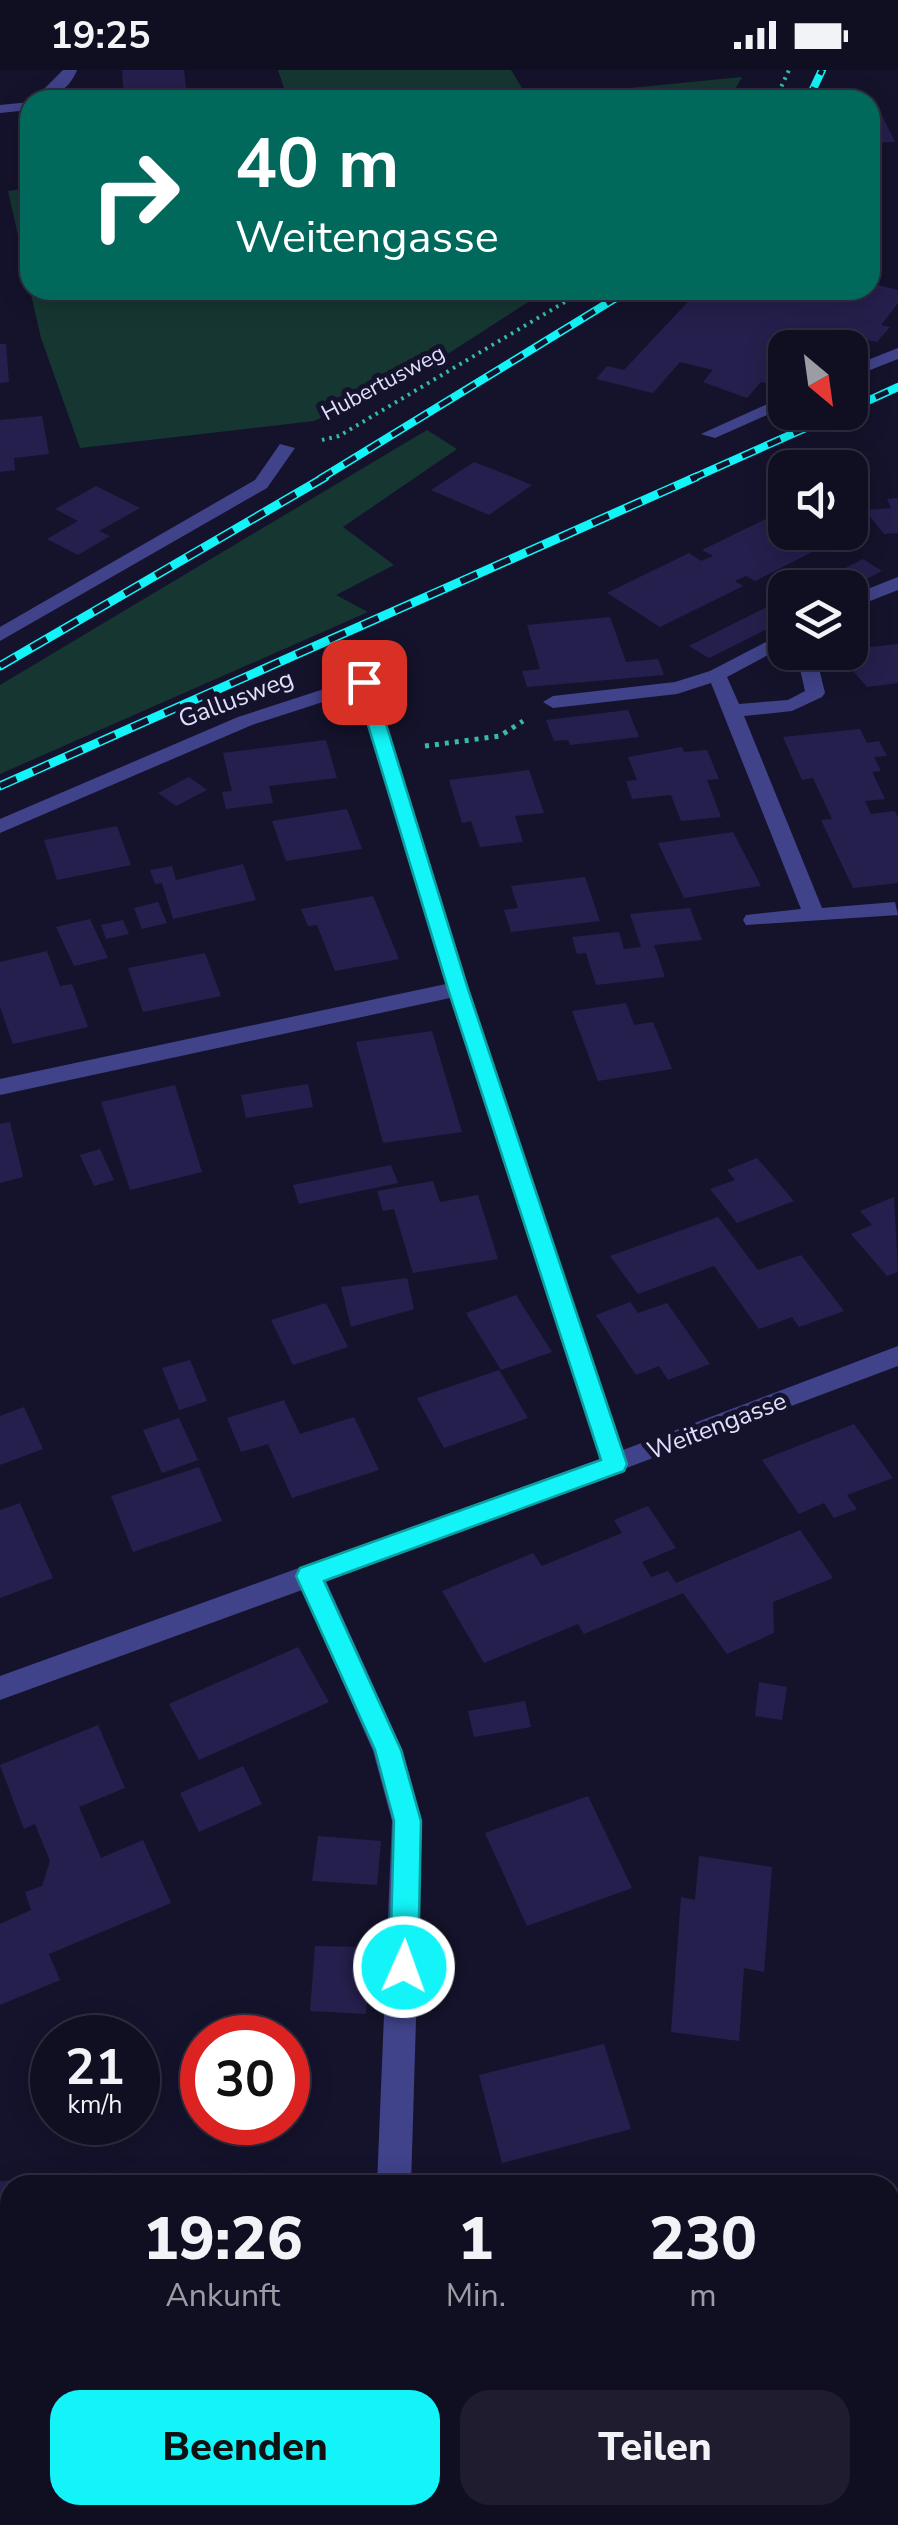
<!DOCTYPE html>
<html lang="de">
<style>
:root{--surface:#100e21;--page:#1e1c2e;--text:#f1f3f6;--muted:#9c9ca5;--line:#302e3f;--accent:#12f4f7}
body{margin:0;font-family:"Nunito Sans",sans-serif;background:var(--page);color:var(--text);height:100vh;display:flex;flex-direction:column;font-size:38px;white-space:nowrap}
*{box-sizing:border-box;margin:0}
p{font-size:32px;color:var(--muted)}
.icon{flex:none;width:55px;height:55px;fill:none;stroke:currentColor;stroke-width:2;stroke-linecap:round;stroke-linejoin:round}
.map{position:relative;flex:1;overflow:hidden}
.panel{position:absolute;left:0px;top:2105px;width:900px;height:350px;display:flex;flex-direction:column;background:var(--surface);border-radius:30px 30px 0 0;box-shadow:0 5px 25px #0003,0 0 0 2px var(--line)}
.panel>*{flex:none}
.guide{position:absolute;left:20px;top:20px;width:860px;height:210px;border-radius:30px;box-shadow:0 5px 25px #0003,0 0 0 2px var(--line);background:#00695c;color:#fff;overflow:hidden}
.needle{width:65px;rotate:151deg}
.fabs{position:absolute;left:768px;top:260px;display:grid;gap:20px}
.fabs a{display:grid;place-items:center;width:100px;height:100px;border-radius:20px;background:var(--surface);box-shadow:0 5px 25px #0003,0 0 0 2px var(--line);font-size:50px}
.speed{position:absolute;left:30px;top:1945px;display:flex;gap:20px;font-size:50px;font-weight:700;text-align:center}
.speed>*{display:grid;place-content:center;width:130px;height:130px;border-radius:50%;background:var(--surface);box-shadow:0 5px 25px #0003,0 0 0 2px var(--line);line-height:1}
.speed small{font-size:25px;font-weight:400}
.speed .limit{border:15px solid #d22;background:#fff;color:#111}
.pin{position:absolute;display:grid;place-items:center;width:85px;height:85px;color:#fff;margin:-42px;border-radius:20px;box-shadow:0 5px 15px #0006}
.me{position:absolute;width:110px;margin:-55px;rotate:2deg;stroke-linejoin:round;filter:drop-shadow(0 0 8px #0008)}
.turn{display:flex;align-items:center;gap:35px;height:210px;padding:0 50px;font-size:45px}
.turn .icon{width:130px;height:130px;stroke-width:2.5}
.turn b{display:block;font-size:70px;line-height:85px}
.eta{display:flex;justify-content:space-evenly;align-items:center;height:170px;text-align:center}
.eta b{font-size:60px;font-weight:800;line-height:70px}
.button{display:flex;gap:20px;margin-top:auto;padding:20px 50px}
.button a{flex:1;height:115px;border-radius:30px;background:var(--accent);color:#111;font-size:40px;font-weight:800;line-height:115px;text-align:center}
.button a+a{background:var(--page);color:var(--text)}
.status{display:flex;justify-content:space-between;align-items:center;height:70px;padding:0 50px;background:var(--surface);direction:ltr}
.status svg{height:28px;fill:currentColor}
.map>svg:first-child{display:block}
.green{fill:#163632}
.building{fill:#251f4d}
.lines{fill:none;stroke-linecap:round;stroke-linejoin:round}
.path-far1{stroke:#36bba8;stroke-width:4;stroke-dasharray:2.5 5;stroke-linecap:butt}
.path{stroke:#36bba8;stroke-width:5;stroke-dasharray:4 6;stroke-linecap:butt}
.service{fill:#40438a;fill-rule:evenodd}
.minor{fill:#40438a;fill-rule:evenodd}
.rail-far1-casing{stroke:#12f4f7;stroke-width:8}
.rail-casing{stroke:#12f4f7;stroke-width:9}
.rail-far1{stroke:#15132c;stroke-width:5;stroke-dasharray:14;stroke-linecap:butt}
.rail{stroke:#15132c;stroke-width:6;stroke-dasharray:18;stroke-linecap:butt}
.route{fill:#12f4f7;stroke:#0c9fa1;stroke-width:2.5}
.labels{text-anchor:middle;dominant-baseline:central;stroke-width:10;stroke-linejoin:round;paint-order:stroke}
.far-street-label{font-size:22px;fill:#e0dffe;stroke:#15132c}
.street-label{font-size:25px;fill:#e0dffe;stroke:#15132c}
</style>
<div class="status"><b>19:25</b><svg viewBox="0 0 49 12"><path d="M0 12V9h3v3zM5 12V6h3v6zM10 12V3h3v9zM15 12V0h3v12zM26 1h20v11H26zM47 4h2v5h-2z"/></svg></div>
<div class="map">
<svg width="898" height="2455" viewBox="0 0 898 2455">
<rect width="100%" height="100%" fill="#15132c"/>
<!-- green -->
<path class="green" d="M278 0H511L528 28 742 7 729 30H288Z
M30 118V219L8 121Z
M30 220H547L415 305 314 351 80 378 41 268Z
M427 360 457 379 343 457 394 495 336 525 368 542 0 704V615Z"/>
<!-- building -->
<path class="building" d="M122 0H184L187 26 124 29Z
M870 41H880L895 72 870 73Z
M870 213 898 220V233L881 255 890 257 877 272 857 268 849 278H785V318L761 312 747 328 703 312 713 300 680 292 653 323 596 309 607 296 624 300 699 220H870Z
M0 274H6L9 312 0 313Z
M42 346 49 384 14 388 15 400 0 402V350Z
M474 392 500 402 532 415 489 445 431 420Z
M96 416 140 438 99 461 110 466 78 485 47 469 78 451 55 439Z
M898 428V463L884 464 865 440 891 438 887 429Z
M780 442 785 445V462H816L832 472 755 511 746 506 735 511 743 516 660 557 607 523 689 483 701 491 713 486 702 480Z
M863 489 882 501 849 518H806Z
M773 534 785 541V550L709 588 689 576Z
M610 547 626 592 658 589 664 605 527 617 522 601 540 599 527 555Z
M898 574V613L867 617 844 591 854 590 850 579Z
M628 640 639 667 570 675 568 670 554 671 546 650Z
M860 659 867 673 879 671 887 686 874 687 881 701 872 702 885 729 865 731 871 744 895 741 898 748V813L853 818 821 750 832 749 813 708 802 710 783 667Z
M326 670 337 708 269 716 273 733 226 739 222 722 232 721 223 683Z
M682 677 684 682 707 680 719 709 707 710 721 747 681 751 671 725 632 729 626 711 637 710 628 687Z
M529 700 544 743 515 746 523 772 480 777 471 751 462 753 449 710Z
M189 707 207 720 176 736 158 723Z
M347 739 362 779 286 791 272 751Z
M117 756 131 795 57 810 44 770Z
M733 762 761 816 684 828 658 773Z
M243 794 256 830 173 849 162 813 155 814 150 800 172 796 176 810Z
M585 807 600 851 511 862 504 840 518 838 511 816Z
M373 826 399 889 335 901 317 855 308 856 301 839Z
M158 832 167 853 142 859 134 838Z
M690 838 702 870 654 875 665 907 596 915 586 883 577 884 572 867 619 862 624 879 641 877 630 844Z
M90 849 108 888 74 896 56 857Z
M123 850 129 864 106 869 101 855Z
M47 881 60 916 72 914 88 957 13 974 0 937V892Z
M205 883 221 926 143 942 128 898Z
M626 933 634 955 653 952 672 999 598 1011 572 941Z
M432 961 462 1062 383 1073 356 972Z
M308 1014 313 1037 246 1048 241 1025Z
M175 1015 202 1102 130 1120 101 1032Z
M10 1052 23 1107 0 1113V1054Z
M100 1079 114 1110 94 1116 80 1085Z
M757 1088 794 1131 737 1153 710 1119 735 1110 727 1100Z
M391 1095 398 1113 299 1134 293 1115Z
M433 1111 440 1132 478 1125 498 1189 413 1203 394 1139 383 1141 377 1121Z
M894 1127 898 1202 887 1206 851 1164 872 1155 860 1141Z
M718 1147 758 1200 801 1185 844 1241 799 1257 792 1247 759 1259 714 1196 638 1224 610 1186Z
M407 1208 414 1239 351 1257 341 1217Z
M516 1225 552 1282 501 1300 466 1243Z
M630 1232 638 1243 667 1233 710 1294 668 1310 659 1296 636 1305 596 1245Z
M326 1233 348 1277 293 1295 271 1250Z
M190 1290 207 1331 179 1340 162 1298Z
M499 1300 528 1348 444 1378 417 1328Z
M284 1330 300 1364 354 1347 379 1400 292 1428 268 1374 241 1382 227 1348Z
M24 1337 43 1379 0 1395V1346Z
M179 1348 198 1390 162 1403 143 1360Z
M854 1354 893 1408 847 1425 857 1439 834 1448 824 1433 799 1444 762 1390Z
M199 1397 222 1451 133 1482 111 1426Z
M20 1433 53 1508 0 1528V1440Z
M648 1436 676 1478 642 1492 651 1507 668 1501 676 1513 800 1460 833 1508 773 1532 774 1563 727 1584 683 1523 584 1564 578 1554 484 1593 442 1521 533 1483 542 1496 622 1463 614 1450Z
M298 1577 329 1632 199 1690 169 1634Z
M759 1612 787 1617 782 1650 755 1646Z
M525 1631 531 1657 474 1667 468 1641Z
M98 1655 125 1718 79 1737 101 1788 143 1770 171 1833 49 1884 60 1910 0 1935V1854L31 1840 25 1822 42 1816 50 1791 35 1754 24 1759 0 1695Z
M243 1696 262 1734 199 1762 180 1723Z
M588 1726 632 1818 527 1856 485 1763Z
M318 1766 381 1771 377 1815 312 1811Z
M699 1786 772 1797 764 1902 744 1898 739 1971 671 1962 681 1827 695 1830Z
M315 1876 370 1877 366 1944 310 1941Z
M604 1974 631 2059 502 2093 479 2005Z
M31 2109V2115H10V2236L0 2237V2111Z
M890 2421 898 2424V2455H793L792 2445H890Z
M405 2445H453V2455H405Z"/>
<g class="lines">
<!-- path-far1 -->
<path class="path-far1" d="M775 30 789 0
M322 370 339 366 585 220"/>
<!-- path -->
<path class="path" d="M425 676 500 666 523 651"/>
<!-- service -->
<path class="service" d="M63 0H77C70 19 52 30 33 30Z
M30 32V40L0 43V35Z
M898 278V289L850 308V297Z
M785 326V337L715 368 701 364Z"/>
<!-- minor -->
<path class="minor" d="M280 374 295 378 267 418 0 571V557L255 410Z
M898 507V520L850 539V526Z
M785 562V576L727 607 739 634 788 630 805 621 800 599 787 582H806L819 598 825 623 822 627 792 641 744 646 822 838 895 832 898 845 746 855 743 850 746 845 801 839 711 613 677 624 553 638 543 632 553 626 675 612 710 601Z
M364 606 374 612 469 919 623 1380 898 1276V1296L326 1511 403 1681 422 1751 411 2115H377L392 1751 373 1681 302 1520 0 1630V1606L600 1389 450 928 0 1025V1009L446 914 357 621 252 655 0 763V749L238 647Z"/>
<!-- rail-far1 casing -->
<g class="rail-far1-casing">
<path id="rail-far1" d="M808 30 822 0
M850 339 898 317
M320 409 629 220
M691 409 842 342"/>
</g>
<!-- rail casing -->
<g class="rail-casing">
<path id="rail" d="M0 596 325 407
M0 716 696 407"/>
</g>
<!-- rail-far1 -->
<use href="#rail-far1" class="rail-far1"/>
<!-- rail -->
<use href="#rail" class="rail"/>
</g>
<!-- route -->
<path class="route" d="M364 607 373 612 468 919 627 1394 624 1401 324 1511 401 1680 421 1751 418 1897 414 1907 404 1911 394 1907 390 1897 394 1751 375 1680 296 1506 300 1498 601 1390 448 919 355 612Z"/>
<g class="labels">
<!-- far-street labels -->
<g class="far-street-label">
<text transform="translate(383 313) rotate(-28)">Hubertusweg</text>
</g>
<!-- street labels -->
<g class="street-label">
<text transform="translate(236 629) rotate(-21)">Gallusweg</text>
<text transform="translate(717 1356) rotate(-21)">Weitengasse</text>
</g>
</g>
</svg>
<div class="fabs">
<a><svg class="needle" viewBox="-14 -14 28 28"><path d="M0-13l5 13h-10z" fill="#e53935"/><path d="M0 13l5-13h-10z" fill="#9c9ca5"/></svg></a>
<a><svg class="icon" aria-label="sound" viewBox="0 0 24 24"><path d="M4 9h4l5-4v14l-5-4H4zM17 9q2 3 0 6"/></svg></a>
<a><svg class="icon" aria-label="layers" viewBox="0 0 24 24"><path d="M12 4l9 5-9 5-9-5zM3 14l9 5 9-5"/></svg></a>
</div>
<div class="speed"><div>21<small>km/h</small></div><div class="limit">30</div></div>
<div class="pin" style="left:364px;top:612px;background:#d93025"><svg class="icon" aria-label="arrive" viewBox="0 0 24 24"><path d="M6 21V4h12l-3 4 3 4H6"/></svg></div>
<svg class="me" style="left:404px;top:1897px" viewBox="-20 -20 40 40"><circle r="17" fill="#12f4f7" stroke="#fff" stroke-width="3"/><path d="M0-11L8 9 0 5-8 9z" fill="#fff"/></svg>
<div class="guide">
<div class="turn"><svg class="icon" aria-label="right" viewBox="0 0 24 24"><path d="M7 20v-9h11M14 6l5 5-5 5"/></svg><div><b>40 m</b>Weitengasse</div></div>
</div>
<section class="panel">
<div class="eta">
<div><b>19:26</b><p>Ankunft</p></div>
<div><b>1</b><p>Min.</p></div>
<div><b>230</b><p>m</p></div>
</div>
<div class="button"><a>Beenden</a><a>Teilen</a></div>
</section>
</div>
